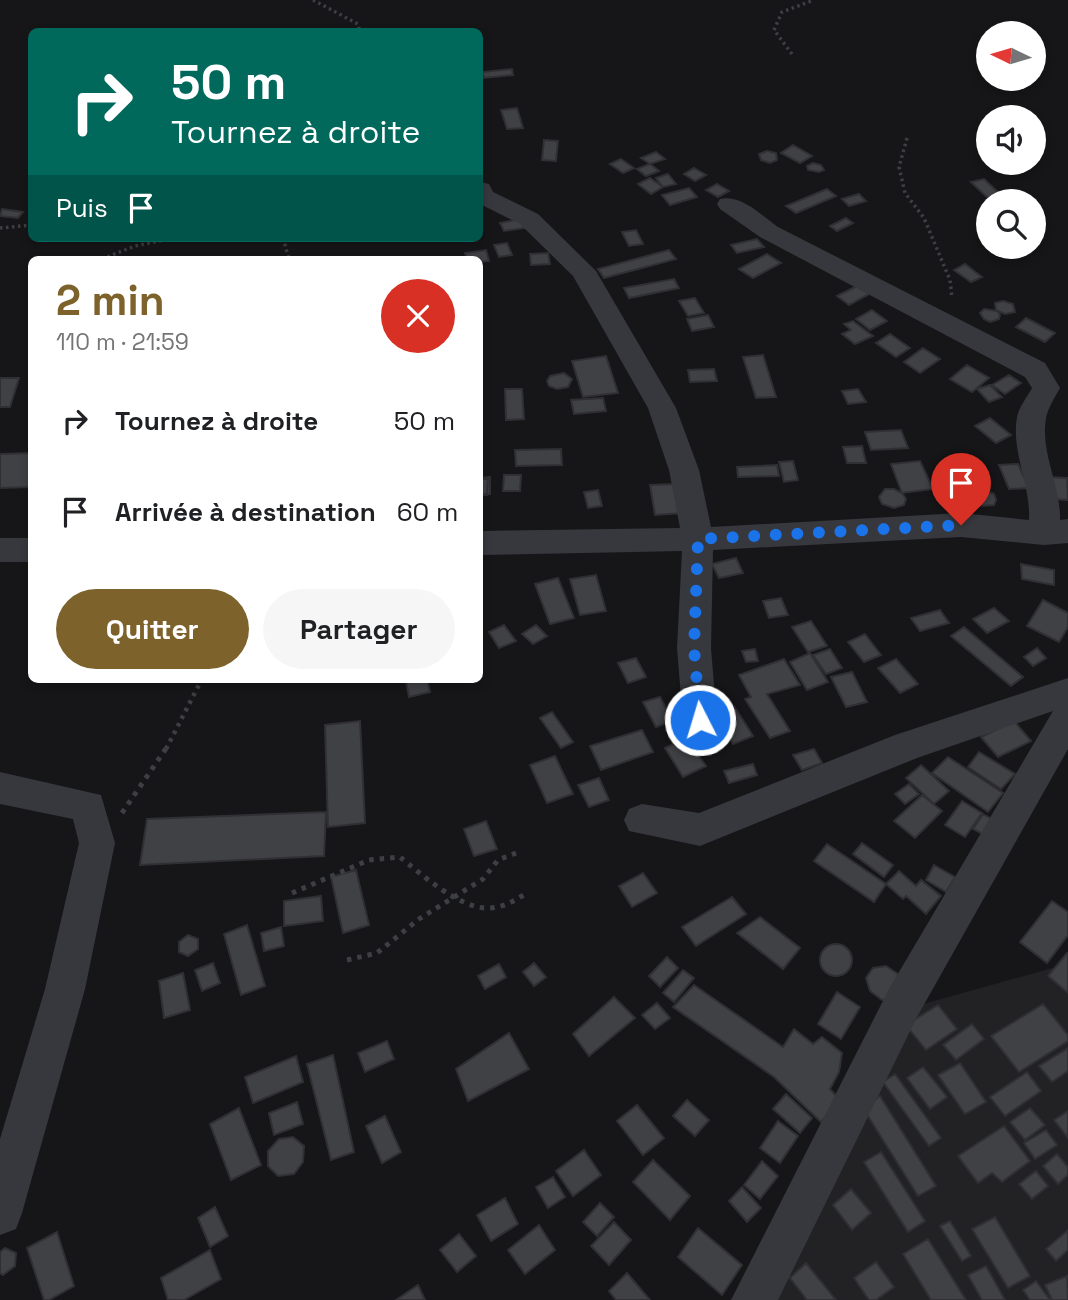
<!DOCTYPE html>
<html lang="fr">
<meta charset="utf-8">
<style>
:root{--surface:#fff;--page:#f6f6f6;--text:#202124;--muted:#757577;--accent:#7e622b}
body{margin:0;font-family:"Space Grotesk",sans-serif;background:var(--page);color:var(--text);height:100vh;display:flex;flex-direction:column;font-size:26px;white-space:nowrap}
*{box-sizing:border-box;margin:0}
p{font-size:23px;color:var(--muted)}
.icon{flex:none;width:38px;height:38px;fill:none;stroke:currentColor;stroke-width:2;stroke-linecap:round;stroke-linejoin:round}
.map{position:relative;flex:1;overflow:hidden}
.panel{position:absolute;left:28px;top:256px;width:455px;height:427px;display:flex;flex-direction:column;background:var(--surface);border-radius:10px;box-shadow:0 4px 10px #0003}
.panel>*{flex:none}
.top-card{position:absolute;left:28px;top:28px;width:455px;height:214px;border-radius:10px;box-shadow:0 4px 10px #0003;background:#00695c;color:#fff;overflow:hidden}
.needle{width:46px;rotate:275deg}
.controls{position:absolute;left:976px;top:21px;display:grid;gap:14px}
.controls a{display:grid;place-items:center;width:70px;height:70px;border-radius:50%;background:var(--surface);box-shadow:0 4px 10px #0003;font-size:35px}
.pin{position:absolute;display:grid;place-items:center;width:60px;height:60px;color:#fff;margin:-72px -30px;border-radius:50% 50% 50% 0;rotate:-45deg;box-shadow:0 0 7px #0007}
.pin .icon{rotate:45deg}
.me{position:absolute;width:77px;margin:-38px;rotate:355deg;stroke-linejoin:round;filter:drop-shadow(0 0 5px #0008)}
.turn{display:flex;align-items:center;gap:24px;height:147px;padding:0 28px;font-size:32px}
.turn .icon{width:91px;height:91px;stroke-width:2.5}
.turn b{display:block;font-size:49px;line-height:60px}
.then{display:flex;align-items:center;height:66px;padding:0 28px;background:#0003;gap:14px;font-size:26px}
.round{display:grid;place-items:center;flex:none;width:74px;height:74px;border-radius:37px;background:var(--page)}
.summary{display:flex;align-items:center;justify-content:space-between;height:119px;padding:0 28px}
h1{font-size:42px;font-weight:700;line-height:52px;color:var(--accent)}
.button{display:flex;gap:14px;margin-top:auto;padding:14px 28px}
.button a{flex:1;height:80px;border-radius:42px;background:var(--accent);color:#fff;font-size:28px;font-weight:700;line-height:80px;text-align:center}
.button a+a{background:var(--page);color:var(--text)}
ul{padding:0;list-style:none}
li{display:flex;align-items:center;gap:21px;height:91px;padding:0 28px}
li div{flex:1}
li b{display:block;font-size:26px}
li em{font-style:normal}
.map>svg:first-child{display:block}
.built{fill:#222225}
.building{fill:#404145;stroke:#303034;stroke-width:2}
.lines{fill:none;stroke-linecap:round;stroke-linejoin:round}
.path-far2{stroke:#3d3f44;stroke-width:3.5;stroke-dasharray:2.5 3.5;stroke-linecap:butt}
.path-far1{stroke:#3d3f44;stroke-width:4.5;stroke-dasharray:3.5 5;stroke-linecap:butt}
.path{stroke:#3d3f44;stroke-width:5;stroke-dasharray:4.5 6;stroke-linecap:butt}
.minor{fill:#37383d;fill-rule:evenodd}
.route{stroke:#1a73e8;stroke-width:12;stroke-dasharray:0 21.6}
</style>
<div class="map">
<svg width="1068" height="1300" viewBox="0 0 1068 1300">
<rect width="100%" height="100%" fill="#161618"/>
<!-- built -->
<path class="built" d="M1056 967 1068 981V1300H773L909 1008Z"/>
<!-- building -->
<path class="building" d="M512 69 513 75 484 78 482 72Z
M517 108 523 128 507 129 501 110Z
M544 140 558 141 556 161 542 160Z
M793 145 812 156 800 163 781 153Z
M767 151 776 153 777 160 770 163 761 160 759 154Z
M656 152 665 159 650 164 641 158Z
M621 159 634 168 623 173 610 164Z
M813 163 821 165 824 170 819 172 808 170 807 166Z
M650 164 659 171 646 176 637 169Z
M694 168 706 175 695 181 684 174Z
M668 174 676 184 663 187 656 178Z
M650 178 663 187 651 194 638 184Z
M984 179 1003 197 990 200 971 182Z
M717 184 729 191 718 197 706 190Z
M689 188 697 197 670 205 662 195Z
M827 189 836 196 796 213 786 206Z
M859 194 866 201 849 206 842 199Z
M2 209 23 212 18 218 0 216Z
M846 218 853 223 837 231 830 226Z
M520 219 524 228 504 231 500 223Z
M636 230 643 244 629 246 622 232Z
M757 239 764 247 737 253 731 245Z
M507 243 512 255 499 257 494 245Z
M486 250 489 261 480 262V259H467L465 253Z
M669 250 676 259 604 278 598 269Z
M548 253 550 264 531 265 530 254Z
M767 254 781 263 753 278 739 269Z
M965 264 982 277 971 282 954 270Z
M674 279 679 288 629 298 624 288Z
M861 284 873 292 849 305 837 296Z
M695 298 704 313 688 316 679 301Z
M1003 301 1013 304 1015 312 1005 314 996 310 995 303Z
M984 309 997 311 1000 315 999 319 990 322 984 319 980 313Z
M872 310 887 321 870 330 856 319Z
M708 315 714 327 692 331 687 319Z
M1026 318 1055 333 1045 342 1016 327Z
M853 321 873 336 855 344 842 334 851 330 844 324Z
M890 334 910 348 896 357 876 343Z
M923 348 940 359 920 373 904 362Z
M763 355 776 397 756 398 743 357Z
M606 356 618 393 583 397 572 361Z
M967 365 989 378 972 392 950 379Z
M714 369 717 381 690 382 688 370Z
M564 373 572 379 568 387 557 389 549 386 547 381 550 376Z
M1009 375 1021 383 1005 394 992 385Z
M0 378H19L10 407H0Z
M990 385 1002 397 989 402 977 389Z
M505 389H522L524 419 506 420Z
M858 389 866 402 848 404 842 391Z
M603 398 606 411 574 414 571 400Z
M990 418 1011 435 996 443 975 426Z
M901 430 908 448 871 450 865 432Z
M862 446 866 463H847L843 447Z
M561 449 562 465 516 466 515 450Z
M32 453V487L0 488V454Z
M793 461 798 480 784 482 779 462Z
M920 461 933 489 902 493 891 464Z
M1018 464 1029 488 1009 489 999 465Z
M777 465 779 476 738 477 737 467Z
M504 475H521L520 491H503Z
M490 477V494L480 495V478Z
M1046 477 1067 478 1068 500 1051 499Z
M480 479H488L487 495 480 494Z
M677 484 683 513 655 515 650 485Z
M885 489H894L902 493 906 499 904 505 894 508 882 504 879 497Z
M983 489 994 494 996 500 994 505 982 506 973 500V492Z
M598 490 602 506 588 508 584 492Z
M736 558 743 573 719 578 712 564Z
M1021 564 1054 570V585L1022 579Z
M596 575 606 611 580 615 570 579Z
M558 578 574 618 550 624 535 584Z
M781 598 788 615 769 618 763 601Z
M1043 600 1068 613V627L1059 642 1027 626Z
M994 608 1009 621 987 633 973 619Z
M940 610 949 623 920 631 911 618Z
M811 621 827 646 808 652 792 627Z
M504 625 516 641 499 648 489 632Z
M536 625 547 636 533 644 522 634Z
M964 627 1023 677 1011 686 951 636Z
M865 634 881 655 864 662 848 642Z
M1037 648 1046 658 1033 666 1024 657Z
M755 649 758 661 746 662 742 651Z
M830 649 842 668 826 674 813 655Z
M810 653 828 682 807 690 790 662Z
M636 658 646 677 628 683 618 663Z
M784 659 800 685 767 694 790 731 770 738 745 699 751 697 739 675Z
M896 659 918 684 900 693 878 668Z
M852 672 867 702 846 707 831 677Z
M418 679H427L430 692 409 697 406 681Z
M660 697 673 721 656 727 643 702Z
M734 706 753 736 733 744 714 714Z
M552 712 573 742 561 748 540 718Z
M360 721 365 823 328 827 325 725Z
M1014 721 1031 741 998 757 981 737Z
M642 730 653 752 601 770 590 746Z
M686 738 706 766 683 777 665 748Z
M814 749 822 763 802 770 793 755Z
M979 752 1015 774 1001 789 968 767Z
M555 756 573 794 547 803 530 765Z
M948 757 1003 793 988 812 932 773Z
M753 764 757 775 729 783 724 771Z
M921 765 949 791 934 804 906 778Z
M599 778 609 800 589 807 578 785Z
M909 784 919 794 905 804 895 794Z
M922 795 942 811 915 838 894 821Z
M962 801 982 813 965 837 945 825Z
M326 812 324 856 140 865 147 819Z
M983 814 995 821 986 836 973 829Z
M486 821 497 849 474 856 464 829Z
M862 843 893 865 884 877 853 854Z
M827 844 886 884 874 902 814 861Z
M934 865 955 877 946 892 926 880Z
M356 870 369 925 343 933 331 877Z
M899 871 916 886 921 880 941 896 926 914 906 896 903 899 886 884Z
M643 873 657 893 632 907 619 886Z
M321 896 323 921 284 926V901Z
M732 897 746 914 696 946 682 927Z
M1052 901 1068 912V935L1047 963 1020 942Z
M760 917 800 948 783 969 737 933Z
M247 925 265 986 241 995 224 934Z
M281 927 284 946 264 951 261 933Z
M188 935 198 939V949L188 956 179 952V942Z
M820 960a16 16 0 1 1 32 0a16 16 0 1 1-32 0Z
M1067 953H1068V993L1048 976Z
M667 957 678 968 660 987 649 976Z
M213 963 220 983 202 991 195 970Z
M534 963 546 977 534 986 523 972Z
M499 964 506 977 485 989 478 976Z
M886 966 898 974 895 998 882 1000 870 991 866 978 873 968Z
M683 970 694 978 674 1002 663 993Z
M183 973 190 1010 164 1018 159 981Z
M694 985 783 1047 794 1029 813 1044 822 1037 842 1053 839 1072 830 1089 840 1100 821 1122 774 1077 673 1007Z
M837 992 860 1007 841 1039 818 1024Z
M614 997 635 1018 589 1056 573 1034Z
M657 1003 670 1018 655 1029 642 1015Z
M1043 1004 1068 1035V1041L1019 1072 991 1036Z
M938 1005 957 1029 926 1050 906 1025Z
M972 1024 984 1039 956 1060 943 1045Z
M509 1033 529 1069 468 1101 456 1069Z
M387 1041 394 1059 365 1072 358 1053Z
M1068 1048V1071L1052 1082 1039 1066Z
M333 1055 354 1152 331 1160 307 1064Z
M296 1056 303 1082 253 1103 245 1077Z
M960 1063 986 1102 965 1114 938 1075Z
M923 1067 947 1097 930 1109 907 1078Z
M1027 1072 1041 1091 1005 1116 990 1097Z
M895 1074 941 1138 929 1146 883 1082Z
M786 1094 812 1118 800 1133 773 1109Z
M880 1096 936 1186 918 1196 863 1108Z
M687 1100 709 1120 695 1136 673 1116Z
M297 1102 303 1124 274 1135 269 1113Z
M637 1105 664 1138 643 1155 617 1121Z
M239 1108 261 1165 231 1180 210 1124Z
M1030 1108 1045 1125 1025 1140 1010 1122Z
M1068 1111V1138L1054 1120Z
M385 1116 401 1152 382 1163 366 1126Z
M778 1121 798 1136 780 1163 760 1148Z
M1004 1126 1030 1161 1002 1182 992 1173 978 1183 958 1156Z
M1046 1130 1057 1145 1035 1159 1024 1143Z
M293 1137 304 1146 303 1162 294 1174 278 1176 268 1166V1151L279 1139Z
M584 1150 601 1175 573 1196 556 1171Z
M881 1152 925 1221 908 1232 864 1162Z
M1057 1154 1068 1167V1175L1058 1184 1043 1166Z
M653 1160 690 1196 670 1220 633 1182Z
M762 1161 778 1176 760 1199 744 1185Z
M1036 1171 1048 1186 1032 1199 1019 1184Z
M553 1177 565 1197 548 1208 536 1187Z
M742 1187 761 1208 747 1222 729 1201Z
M851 1189 871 1213 852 1230 833 1205Z
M505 1198 518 1224 491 1241 477 1215Z
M600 1203 614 1217 597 1236 583 1222Z
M215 1207 228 1236 210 1247 198 1218Z
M995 1217 1030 1276 1008 1288 972 1229Z
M950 1221 971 1256 962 1261 940 1226Z
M614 1222 631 1240 609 1265 591 1246Z
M539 1225 555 1250 525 1274 508 1250Z
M698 1228 742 1265 722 1295 678 1257Z
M1068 1230V1250L1056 1261 1046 1249Z
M57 1232 74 1286 49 1300H44L27 1248Z
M459 1234 476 1256 457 1272 440 1250Z
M928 1239 966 1300H931L903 1254Z
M5 1248 16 1253 15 1266 3 1275 0 1273V1252Z
M210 1250 221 1279 184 1300H168L161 1278Z
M876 1262 894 1287 876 1300H869L854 1278Z
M806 1263 836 1300H807L790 1278Z
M986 1266 1005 1300H982L968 1275Z
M627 1273 650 1300H616L609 1291Z
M1067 1276 1068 1300H1052L1045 1285Z
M1036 1281 1050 1300H1030L1023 1290Z
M418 1285 425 1300H396Z"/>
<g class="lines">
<!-- path-far2 -->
<path class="path-far2" d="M313 0 358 24 360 32
M792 54 774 30 782 12 814 0
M907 138 899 167 905 193 924 218 950 280 952 298
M0 228 32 225
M283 238 289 259
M102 259 135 246 173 238"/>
<!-- path-far1 -->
<path class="path-far1" d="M166 749 202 679"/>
<!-- path -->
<path class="path" d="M122 813 167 747
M292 893 369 860 400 857C421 874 460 909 488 908 503 908 516 900 528 892
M347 960 377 953 419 919 483 879 498 860 516 853"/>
<!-- minor -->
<path class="minor" d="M480 182 489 184 493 192 538 214 596 271 676 408 699 470 711 527 961 513 1029 520C1031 485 1011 453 1017 417 1019 407 1027 397 1032 388L1025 377 760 237 720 209 717 204 720 199C741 194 761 215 778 227L1045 363 1060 388C1055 397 1048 408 1046 418 1040 454 1061 485 1060 520L1068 519V543L1044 545 961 537 713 550 711 648 717 721 712 731 700 736 688 731 683 721 677 648 682 551 480 555V531L680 528 669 470 648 408 573 276 520 224 480 204Z
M0 538H32V562H0Z
M1068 678V749L917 1017 778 1300H731L889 989 1053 711 917 758 700 846 629 831 624 820 629 809 642 804 699 813 895 735Z
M0 772 101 795 115 843 85 989 22 1213 16 1229 0 1235V1139L45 989 79 843 73 819 0 804Z"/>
</g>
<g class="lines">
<!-- route -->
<path class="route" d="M700 720 694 648 698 539 961 525"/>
</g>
</svg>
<div class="controls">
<a><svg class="needle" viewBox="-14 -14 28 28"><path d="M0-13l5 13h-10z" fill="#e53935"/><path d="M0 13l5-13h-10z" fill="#757577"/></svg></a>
<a><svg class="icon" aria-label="sound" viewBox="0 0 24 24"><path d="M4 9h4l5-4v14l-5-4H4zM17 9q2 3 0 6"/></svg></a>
<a><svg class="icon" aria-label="search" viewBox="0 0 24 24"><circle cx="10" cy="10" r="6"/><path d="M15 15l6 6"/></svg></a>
</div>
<div class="pin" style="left:961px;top:525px;background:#d93025"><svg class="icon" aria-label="arrive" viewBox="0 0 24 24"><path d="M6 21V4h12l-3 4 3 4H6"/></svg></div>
<svg class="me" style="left:700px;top:720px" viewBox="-20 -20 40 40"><circle r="17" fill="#1a73e8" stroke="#fff" stroke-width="3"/><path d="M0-11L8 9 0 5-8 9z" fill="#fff"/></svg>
<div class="top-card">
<div class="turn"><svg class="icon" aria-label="right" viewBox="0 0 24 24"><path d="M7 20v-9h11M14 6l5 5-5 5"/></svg><div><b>50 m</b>Tournez à droite</div></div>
<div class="then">Puis<svg class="icon" aria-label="arrive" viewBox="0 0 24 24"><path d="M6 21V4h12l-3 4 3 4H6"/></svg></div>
</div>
<section class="panel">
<div class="summary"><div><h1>2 min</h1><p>110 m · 21:59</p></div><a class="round" style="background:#d93025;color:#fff"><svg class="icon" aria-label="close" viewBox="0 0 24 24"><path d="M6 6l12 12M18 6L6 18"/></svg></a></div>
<ul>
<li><svg class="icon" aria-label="right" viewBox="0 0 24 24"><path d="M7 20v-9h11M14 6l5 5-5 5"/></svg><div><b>Tournez à droite</b></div><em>50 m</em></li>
<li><svg class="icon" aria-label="arrive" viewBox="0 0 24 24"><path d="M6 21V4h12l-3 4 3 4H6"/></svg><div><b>Arrivée à destination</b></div><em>60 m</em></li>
</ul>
<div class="button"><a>Quitter</a><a>Partager</a></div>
</section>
</div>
